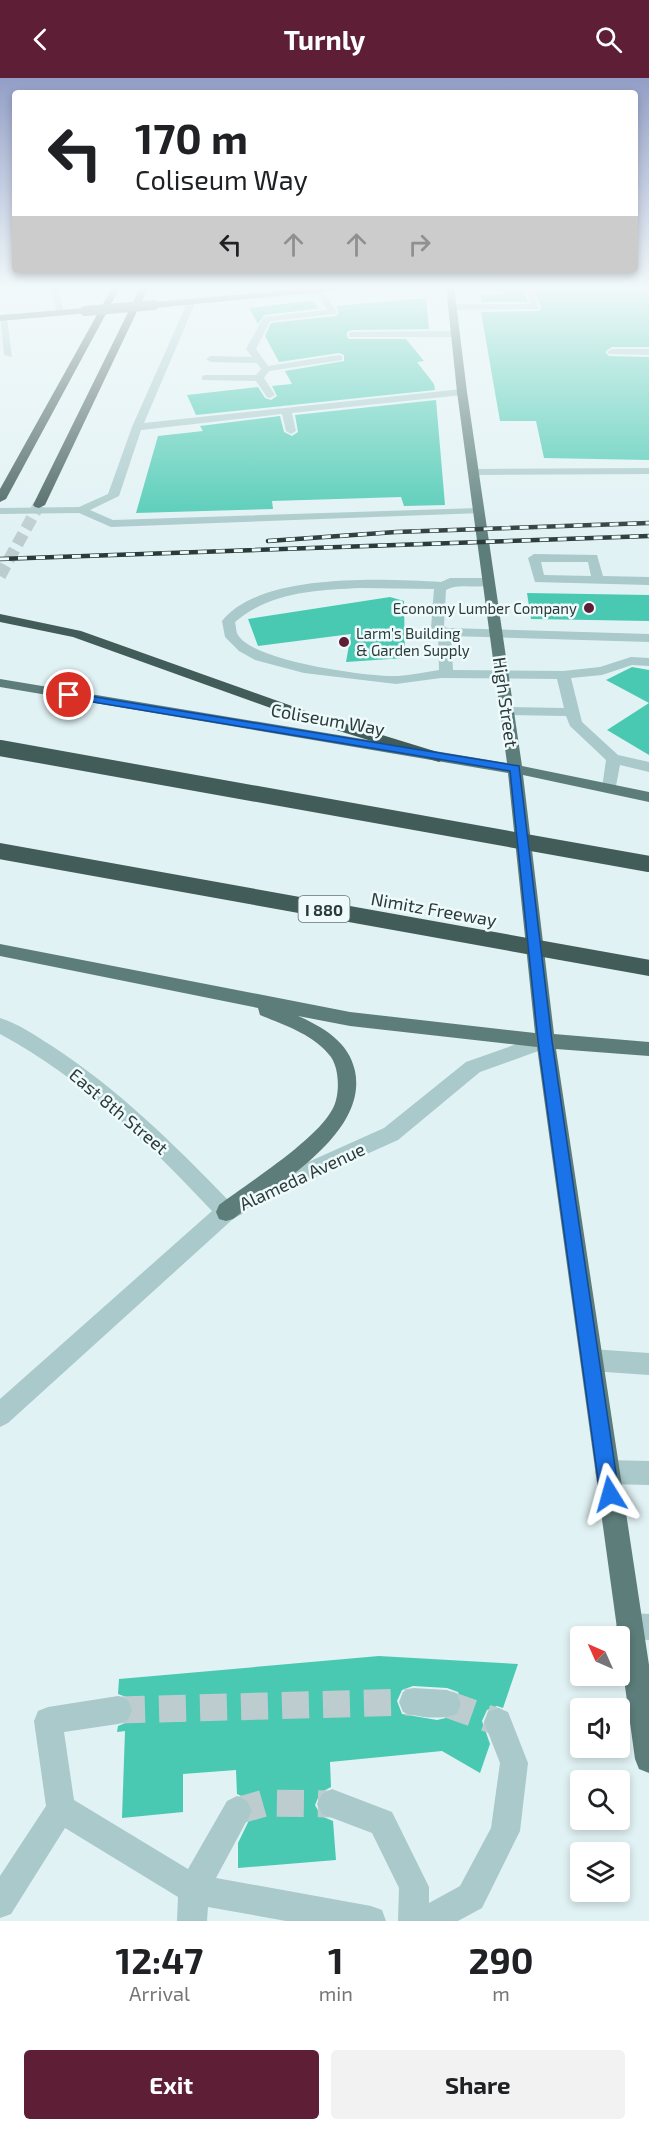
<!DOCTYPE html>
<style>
:root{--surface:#fff;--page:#f2f2f2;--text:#202124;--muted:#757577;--accent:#5e1e35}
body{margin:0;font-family:"Exo 2",sans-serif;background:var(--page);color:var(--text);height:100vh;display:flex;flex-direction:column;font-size:22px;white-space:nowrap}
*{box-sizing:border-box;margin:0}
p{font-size:20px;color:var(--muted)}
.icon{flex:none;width:33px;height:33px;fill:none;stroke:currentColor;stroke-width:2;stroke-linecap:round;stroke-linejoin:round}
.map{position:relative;height:1843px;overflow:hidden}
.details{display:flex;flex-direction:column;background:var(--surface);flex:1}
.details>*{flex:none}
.guide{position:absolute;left:12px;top:12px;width:626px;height:183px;border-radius:6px;box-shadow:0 3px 9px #0003;background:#fff;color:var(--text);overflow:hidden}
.needle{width:39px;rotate:315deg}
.tools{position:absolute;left:570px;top:1548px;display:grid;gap:12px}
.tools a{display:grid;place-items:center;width:60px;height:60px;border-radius:6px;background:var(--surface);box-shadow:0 3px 9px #0003;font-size:30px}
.pin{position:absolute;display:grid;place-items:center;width:51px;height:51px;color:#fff;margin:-26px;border:3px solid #fff;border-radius:50%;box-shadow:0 2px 6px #0007}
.me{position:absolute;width:66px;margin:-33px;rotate:352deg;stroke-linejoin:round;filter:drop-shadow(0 0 4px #0008)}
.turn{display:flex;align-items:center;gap:21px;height:126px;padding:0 24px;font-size:27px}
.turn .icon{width:78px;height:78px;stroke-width:2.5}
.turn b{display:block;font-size:42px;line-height:51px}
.lanes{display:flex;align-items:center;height:57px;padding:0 24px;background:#0003;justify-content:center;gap:30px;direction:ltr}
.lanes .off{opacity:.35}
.eta{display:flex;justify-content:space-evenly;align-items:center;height:102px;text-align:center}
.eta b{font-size:36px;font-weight:700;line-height:42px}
.primary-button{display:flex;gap:12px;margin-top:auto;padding:12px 24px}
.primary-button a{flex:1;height:69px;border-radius:6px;background:var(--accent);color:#fff;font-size:24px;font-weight:700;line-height:69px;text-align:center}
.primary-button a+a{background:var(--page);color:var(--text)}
header{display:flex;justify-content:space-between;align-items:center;height:78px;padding:0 24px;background:var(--accent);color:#fff;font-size:27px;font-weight:700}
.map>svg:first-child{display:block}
.building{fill:#4ac9b2;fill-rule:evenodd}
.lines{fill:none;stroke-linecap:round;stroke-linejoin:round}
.minor-tunnel{stroke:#bdcdcf;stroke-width:27;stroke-dasharray:27 14;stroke-linecap:butt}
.highway-tunnel{stroke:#bdcdcf;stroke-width:12;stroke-dasharray:12 6;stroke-linecap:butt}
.minor{fill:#a9c9ca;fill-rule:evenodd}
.major{fill:#5c7d7a;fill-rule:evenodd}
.highway{fill:#425c59;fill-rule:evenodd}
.rail-casing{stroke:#2b3b39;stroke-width:4.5}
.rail{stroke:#eefafb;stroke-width:3;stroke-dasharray:9;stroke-linecap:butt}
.major-bridge{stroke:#5c7d7a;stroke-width:10}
.highway-bridge{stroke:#425c59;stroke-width:16}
.route{fill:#1a73e8;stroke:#114b97;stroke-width:1.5}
.poi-dot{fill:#5e1e35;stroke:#eefafb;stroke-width:2}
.labels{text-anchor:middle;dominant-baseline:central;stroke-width:5;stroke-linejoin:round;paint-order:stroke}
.far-poi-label{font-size:15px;fill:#2b3b39;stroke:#eefafb;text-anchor:end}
.shield{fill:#eefafb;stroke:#667473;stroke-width:1.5}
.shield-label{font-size:16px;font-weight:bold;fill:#2b3b39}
.street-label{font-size:18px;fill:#2b3b39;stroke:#eefafb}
</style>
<header><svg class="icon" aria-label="back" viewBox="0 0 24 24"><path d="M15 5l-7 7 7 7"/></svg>Turnly<svg class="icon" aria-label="search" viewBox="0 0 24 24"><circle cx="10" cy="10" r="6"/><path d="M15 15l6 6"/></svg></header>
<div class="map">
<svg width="649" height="1843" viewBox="0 0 649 1843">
<rect width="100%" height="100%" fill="#e1f2f4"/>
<!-- building -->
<path class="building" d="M544 208H649V269H612L605 274 609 278 649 279V382L544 380 536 343H500L481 234 539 233 541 230 535 211H544Z
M502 211H523L528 224H482L481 217 503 216Z
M426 220 429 251 352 252 347 254V259L349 261H406L424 283 417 284 434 306 435 312 196 337 187 317 258 309 265 320 271 322 277 318 272 308 292 306 285 293 344 283V277L339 275 279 284 265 258 271 245 336 238 339 235 336 228Z
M308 223 314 224 318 230H323L264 237 258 246 249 230Z
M436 322 445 427 404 428 401 419 272 423 273 431 136 435 158 358 203 353 200 348 280 338 284 354 292 358 298 354 295 337Z
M527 515 649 517V543L531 541Z
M390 519 404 523 405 580 346 584 351 556 258 568 248 541Z
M632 589 649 592V677L607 652 649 625 606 602Z
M379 1578 518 1586 503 1630 497 1628 487 1632 482 1643 490 1666 480 1695 442 1673 330 1684 331 1709 320 1715 315 1727 321 1738 333 1743 336 1782 238 1790V1765L254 1732 248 1721 237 1716 236 1692 183 1696V1734L122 1740 125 1653 117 1654 118 1648 130 1643 134 1631 129 1620 118 1616 119 1601ZM413 1608 447 1610 458 1614 463 1625 459 1637 437 1642 402 1636 397 1623 402 1612Z"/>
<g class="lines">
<!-- minor-tunnel -->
<path class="minor-tunnel" d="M447 1626 498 1644
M118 1632 413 1624
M237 1733 265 1725 332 1726"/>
<!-- highway-tunnel -->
<path class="highway-tunnel" d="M0 498 39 427"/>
<!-- minor -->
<path class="minor" d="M49 208H57L64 237 57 235Z
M524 208H532L539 231 452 232 448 229 452 226H531Z
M315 210H321L337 234 336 236 270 243 256 271 268 288 339 277 342 278V282L269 293 264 300 275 317 270 320 267 319 256 303 202 302V298L205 297H256L261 291 257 285 211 284 206 281 211 278 252 279 246 271 264 239 327 232 314 212Z
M192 220 196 223 144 345 462 311 467 314 462 317 292 335 296 353 291 356 286 353 282 336 141 352 119 418 90 432 113 442 478 430 484 433 482 435 111 449 79 435 0 436V430L79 429 108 416 132 349 188 223Z
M0 238 7 240 12 279 4 277Z
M352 254 455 253 459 256 455 259H349V255Z
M612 271H649V277L609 276 607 274Z
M649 390V396L473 397 468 394 473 391Z
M534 476 597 477 603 498 649 499V507L535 504 528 480ZM541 484H588L591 498 544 497Z
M450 500H489L495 504C483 514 460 503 446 512L444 548 447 550 649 556V564L451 558 453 592 563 593 600 589 631 579 649 580V588L632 587 602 597 571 600 582 644 618 677 649 684V694L620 687 615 713H605L602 710 606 682 570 648 566 638 507 637 500 633 507 629 564 630 557 601 441 600 396 606 304 595 255 582 239 573 225 559 222 543C261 494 383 501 441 504ZM361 510 434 511 431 550 438 556 439 592C425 594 411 597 398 598 368 599 253 583 238 557 236 554 236 548 235 544 270 514 316 512 361 510Z
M0 940C19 946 36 958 52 968 118 1011 174 1066 228 1122L237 1119 244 1121 247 1128 244 1135 233 1141 8 1345 0 1349V1321L212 1133C149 1066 82 1000 0 956Z
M545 956 552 958 554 963 552 968 480 994 398 1062 271 1119 264 1122 257 1119 254 1113 257 1107 384 1050 466 984Z
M591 1271 649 1275V1297L591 1293 583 1290 580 1282 583 1274Z
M607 1382 649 1383V1407L607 1406 598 1403 595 1394 598 1385Z
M629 1535 649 1536V1562L629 1561 620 1557 616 1548 620 1539Z
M413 1610 447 1612 457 1616 461 1626 457 1636C441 1642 419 1640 403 1634L399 1624 403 1614Z
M118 1618 128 1622 132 1632 128 1642 118 1646 64 1654 74 1722 188 1791 227 1723 237 1718 247 1723 252 1733 216 1800 371 1828 382 1832 386 1843H286L208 1829 207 1843H177L178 1819 65 1750 11 1836 0 1840V1798L46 1728 34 1643 38 1633 48 1629Z
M498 1630 508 1634 528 1685 520 1753 515 1763 482 1830 458 1843H398L399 1810 372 1755 322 1736 317 1726 322 1716 332 1711 392 1734 429 1809V1825L460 1808 491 1750 500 1685 484 1644 488 1634Z"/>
<!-- major -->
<path class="major" d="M335 208H369L365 210 154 230 150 227 154 224Z
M446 208H454L467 314 522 688 649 714V724L523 697 554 956 649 964V978L556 971 649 1587V1695L639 1691 635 1681 537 969 350 948 298 938C323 949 349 964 355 993 368 1056 276 1107 233 1141L226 1143 219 1141 216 1134 219 1127C248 1105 315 1063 332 1032 340 1019 340 992 331 979 315 957 284 947 260 937L258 930 0 878V866L350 934 535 955 508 695 0 609V601L507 685 457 314Z
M85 230 89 233 88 235 0 243V237Z"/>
<!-- highway -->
<path class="highway" d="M113 208H121L6 421 0 424V411Z
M141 208H149L45 427 39 430 35 429 33 427Z
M0 536 81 553 317 637 444 676 446 679 439 684 307 643 73 559 0 544Z"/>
<!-- rail casing -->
<g class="rail-casing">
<path id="rail" d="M268 463 396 454 649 445
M0 481 649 458"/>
</g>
<!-- rail -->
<use href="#rail" class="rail"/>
<!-- major-bridge -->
<path class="major-bridge" d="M85 233 154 227"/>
<!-- highway-bridge -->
<path class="highway-bridge" d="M0 670 649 786
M0 773 649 890"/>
</g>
<!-- sky -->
<linearGradient id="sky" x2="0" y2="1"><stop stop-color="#929ec6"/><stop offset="0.45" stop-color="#f2f9fa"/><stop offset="1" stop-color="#f2f9fa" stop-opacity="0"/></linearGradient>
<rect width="649" height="466" fill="url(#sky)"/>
<!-- route -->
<path class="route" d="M65 614 519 688 552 963 619 1416 616 1422 610 1425 603 1422 600 1416 538 963 510 693 69 620 65 619Z"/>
<!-- markers -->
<g class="poi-dot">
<circle cx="589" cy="530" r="6"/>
<circle cx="344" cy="564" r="6"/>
</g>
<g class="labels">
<!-- far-poi labels -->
<g class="far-poi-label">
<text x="577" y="530">Economy Lumber Company</text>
<text x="356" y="555" text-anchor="start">Larm's Building<tspan x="356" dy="17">&amp; Garden Supply</tspan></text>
</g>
<!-- shield labels -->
<rect class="shield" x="298.5" y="818" width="51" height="26" rx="4.5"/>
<g class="shield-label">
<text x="324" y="831">I 880</text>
</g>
<!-- street labels -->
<g class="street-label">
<text transform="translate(506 624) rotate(82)">High Street</text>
<text transform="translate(328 641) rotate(10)">Coliseum Way</text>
<text transform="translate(434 831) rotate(10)">Nimitz Freeway</text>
<text transform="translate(119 1033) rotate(40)">East 8th Street</text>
<text transform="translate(302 1098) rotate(-25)">Alameda Avenue</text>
</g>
</g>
</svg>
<div class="tools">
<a><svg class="needle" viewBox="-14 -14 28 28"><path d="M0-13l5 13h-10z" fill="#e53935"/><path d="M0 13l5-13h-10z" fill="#757577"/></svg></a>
<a><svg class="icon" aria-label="sound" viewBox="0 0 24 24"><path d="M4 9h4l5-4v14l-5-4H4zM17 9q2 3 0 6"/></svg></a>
<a><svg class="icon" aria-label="search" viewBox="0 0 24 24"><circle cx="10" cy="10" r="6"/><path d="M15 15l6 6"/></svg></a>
<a><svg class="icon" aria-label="layers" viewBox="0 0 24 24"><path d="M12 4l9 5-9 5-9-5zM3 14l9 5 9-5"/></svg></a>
</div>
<div class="pin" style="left:69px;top:617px;background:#d93025"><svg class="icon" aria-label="arrive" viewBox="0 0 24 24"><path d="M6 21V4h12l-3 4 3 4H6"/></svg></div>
<svg class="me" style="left:610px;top:1416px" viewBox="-20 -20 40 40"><path d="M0-17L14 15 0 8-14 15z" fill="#1a73e8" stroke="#fff" stroke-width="4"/></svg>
<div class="guide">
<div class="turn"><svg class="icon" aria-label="left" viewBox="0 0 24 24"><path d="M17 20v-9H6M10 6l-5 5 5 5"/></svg><div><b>170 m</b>Coliseum Way</div></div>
<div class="lanes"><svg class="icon" aria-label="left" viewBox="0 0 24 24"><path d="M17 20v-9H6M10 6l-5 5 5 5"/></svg><svg class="icon off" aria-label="ahead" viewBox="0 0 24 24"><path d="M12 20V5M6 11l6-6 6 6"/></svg><svg class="icon off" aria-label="ahead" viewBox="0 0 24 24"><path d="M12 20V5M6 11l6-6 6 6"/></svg><svg class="icon off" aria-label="right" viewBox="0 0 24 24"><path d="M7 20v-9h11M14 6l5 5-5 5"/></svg></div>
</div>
</div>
<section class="details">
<div class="eta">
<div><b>12:47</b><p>Arrival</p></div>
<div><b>1</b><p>min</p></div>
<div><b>290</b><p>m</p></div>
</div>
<div class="primary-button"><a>Exit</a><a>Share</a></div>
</section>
